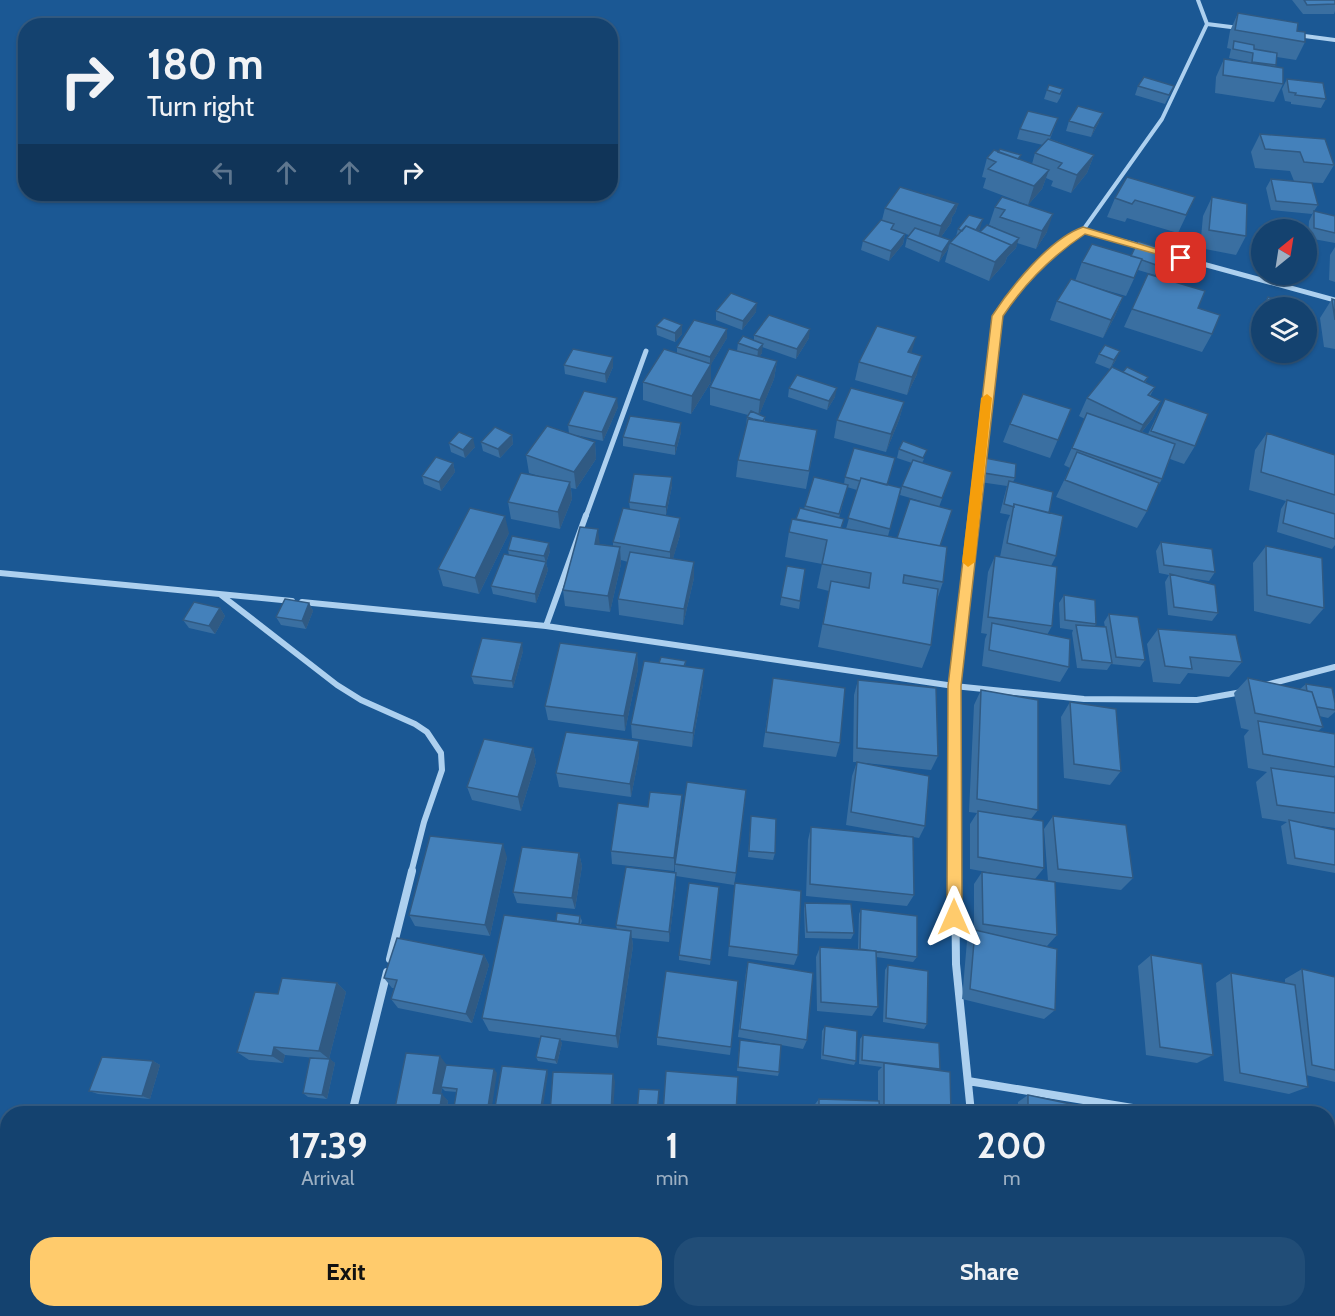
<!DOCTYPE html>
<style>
:root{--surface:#14426f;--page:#214d77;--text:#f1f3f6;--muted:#9db0c3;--line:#335b82;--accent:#ffcb6c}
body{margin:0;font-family:Cabin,sans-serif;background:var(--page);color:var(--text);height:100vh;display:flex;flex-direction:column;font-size:22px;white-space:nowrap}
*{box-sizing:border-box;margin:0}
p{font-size:20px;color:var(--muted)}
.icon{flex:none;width:33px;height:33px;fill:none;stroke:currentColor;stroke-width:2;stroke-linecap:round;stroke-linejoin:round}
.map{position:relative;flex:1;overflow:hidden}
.drawer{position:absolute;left:0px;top:1106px;width:1335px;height:212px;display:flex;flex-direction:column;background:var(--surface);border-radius:24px 24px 0 0;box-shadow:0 2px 4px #0004,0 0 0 2px var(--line)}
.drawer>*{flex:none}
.hud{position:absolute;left:18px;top:18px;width:600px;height:183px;border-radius:24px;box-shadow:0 2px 4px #0004,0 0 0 2px var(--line);background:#14426f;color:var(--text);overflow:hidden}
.needle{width:39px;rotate:30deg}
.controls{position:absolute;left:1251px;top:219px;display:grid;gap:12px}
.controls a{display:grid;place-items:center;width:66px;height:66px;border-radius:50%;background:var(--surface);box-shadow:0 2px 4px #0004,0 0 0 2px var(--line);font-size:30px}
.pin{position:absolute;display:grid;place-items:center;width:51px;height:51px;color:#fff;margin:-26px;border-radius:12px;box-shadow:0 3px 9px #0006}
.me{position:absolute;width:66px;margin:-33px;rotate:0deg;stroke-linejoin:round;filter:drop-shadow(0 0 4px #0008)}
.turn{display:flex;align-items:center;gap:21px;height:126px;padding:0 30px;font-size:27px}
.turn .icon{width:78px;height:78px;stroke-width:2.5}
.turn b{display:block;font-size:42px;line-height:51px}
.lanes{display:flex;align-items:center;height:57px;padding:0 30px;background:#0003;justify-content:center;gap:30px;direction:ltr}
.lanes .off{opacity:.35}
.eta{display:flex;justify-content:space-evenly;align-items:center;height:102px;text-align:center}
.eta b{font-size:36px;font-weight:700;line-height:42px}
.button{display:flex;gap:12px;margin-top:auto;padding:12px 30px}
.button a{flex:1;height:69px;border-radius:24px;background:var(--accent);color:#111;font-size:24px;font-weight:700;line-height:69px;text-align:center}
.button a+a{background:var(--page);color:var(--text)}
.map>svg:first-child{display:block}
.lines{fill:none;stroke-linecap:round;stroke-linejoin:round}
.minor-far3{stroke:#add0ef;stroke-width:4}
.minor-far2{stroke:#add0ef;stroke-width:5}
.minor-far1{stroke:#add0ef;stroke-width:6}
.minor{stroke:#add0ef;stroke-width:8}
.wall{fill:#3a6fa1;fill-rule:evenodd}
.shaded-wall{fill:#305a83}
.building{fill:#4481bb;stroke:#305a83;stroke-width:1.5}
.route{fill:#ffcb6c;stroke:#a68446;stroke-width:1.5}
.slow{fill:#f59e0b}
</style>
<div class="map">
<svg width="1335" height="1316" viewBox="0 0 1335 1316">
<rect width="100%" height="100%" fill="#1b5894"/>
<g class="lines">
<!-- minor-far3 -->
<path class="minor-far3" d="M1207 24 1239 28
M1297 35 1335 40
M1083 230 1162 119 1207 24 1198 0"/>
<!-- minor-far2 -->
<path class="minor-far2" d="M1083 231 1144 247
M1159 252 1335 300
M586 516 646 351
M973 516 997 316 1012 295 1054 250 1085 229"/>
<!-- minor-far1 -->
<path class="minor-far1" d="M0 573 292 601
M221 595 337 685 361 700 415 724 427 732 441 753 442 770 424 822 411 873
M302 602 546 626 954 686 1084 699 1197 700 1242 692
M546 626 586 515
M1266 685 1335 667
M955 873 954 686 973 515"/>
<!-- minor -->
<path class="minor" d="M955 871 956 964 971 1113
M390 959 412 871
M968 1081 1163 1113
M352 1113 387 972
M1328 1140 1335 1142
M645 1310V1316
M991 1310V1316
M303 1316 304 1310"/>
</g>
<!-- wall -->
<path class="wall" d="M1292 0H1335V11L1334 14H1303Z
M1238 13 1297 31 1305 42 1296 60 1277 57 1275 67 1283 84 1274 102 1215 93 1216 77 1224 59 1249 63V62L1229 58 1231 49 1227 48 1230 31Z
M1287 79 1326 99 1321 108 1291 104V102L1285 101 1282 89Z
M1138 86H1174L1165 104 1135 95Z
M1063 89 1060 98 1057 103 1044 99 1047 90Z
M1058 118 1050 139 1094 155 1087 173 1071 193 1051 186 1053 181 1046 178 1042 189 1028 205 983 188 986 178 982 177 987 158 998 152 1032 164 1035 153 1043 145 1017 139 1020 129Z
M1069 121 1099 122 1091 137 1066 131Z
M1260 134 1334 165 1323 183 1303 182 1318 205 1312 214 1271 210 1266 188 1271 179 1294 181 1290 171 1255 168 1251 152Z
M926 195 958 204 955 213 952 217 951 223 941 237 950 240 948 249 939 262 905 247 907 238 909 235 902 233 905 234 903 244 889 261 861 250 863 241 882 220 885 208Z
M1002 197 1047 232 1036 249 1017 243 1016 248 1007 257 1005 263 989 281 945 262 950 243 956 236 958 229H980L978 231 980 232 996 229V228L989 225 995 207Z
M1195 197 1178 233 1127 218 1125 222 1107 217 1115 198Z
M1212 197 1246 236 1236 255 1200 248 1203 216Z
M1314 211 1335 216V243L1308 238 1309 221Z
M1335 247V282L1329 280 1330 255Z
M1131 256 1159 266 1155 275 1138 270 1126 296 1077 282 1123 297 1115 316 1103 338 1050 320 1057 301 1075 281 1082 262Z
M1148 274 1198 308 1212 334 1202 352 1124 327Z
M1332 299 1335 320V349L1324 347 1320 318Z
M1262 308V318L1258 317Z
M716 311 756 312 742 330 716 320Z
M682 325V334L675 342 657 335 656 326Z
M727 329V338L711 364V382L691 414 643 400V382L677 353V347Z
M754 335 809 338 796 359 762 347V353L759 357 777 361 774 379 759 415 765 417V421L814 447 806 489 736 477 738 460 746 426 747 417 748 415 710 405V387L737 351 738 343 754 340Z
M912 353 917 374 907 395 855 380 859 362Z
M1099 354 1116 360 1110 369 1095 363Z
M613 357V367L606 383 565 374 564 365Z
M1123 372 1148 377 1145 383 1155 387 1150 396 1161 401 1152 419 1142 432 1148 434 1165 399 1195 446 1184 464 1170 459 1162 479 1157 488 1147 511 1137 528 1056 497 1070 468 1064 465 1085 419 1079 416 1087 398Z
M789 388 835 397 827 410 788 397Z
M904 402 899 420 886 452 834 438 837 420Z
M618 407 603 441 576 435 595 442 596 459 576 489 571 488 572 499 560 529 511 519 508 502 539 476 529 473 526 455 569 433 568 425Z
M1071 409 1050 458 1003 442 1010 424Z
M681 432 675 455 623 446V437Z
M1267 433 1335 455V545L1332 549 1277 532 1281 509 1286 501 1249 490 1255 450Z
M512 435 513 444 500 458 483 451 481 442Z
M903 441 924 459 922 463 952 472 939 507 940 546 943 582 937 600 931 645 922 668 818 647 829 591 817 588 822 564 785 557 789 532 796 519 804 509 805 506 844 484 845 477 901 488 888 536 897 538 921 501 900 495 902 486 912 463 897 458 899 449ZM847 487 857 490 846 529 842 528 839 518Z
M449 443 475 447 465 458 451 452Z
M985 458 1015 478 1013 482 1049 513 1056 556 1051 566 1052 626 1047 635 1069 667 1060 682 982 666 985 639 987 634 981 633 988 572 995 556 1000 557 1007 522 1010 515 1000 513 1007 486 980 482 981 467Z
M453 463 455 472 441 491 424 484 422 476Z
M672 486 666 515 680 535 673 558 694 578 683 625 619 615 618 599 628 562 621 560V564L610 612 565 606 563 590 600 544 613 546V542L630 509 629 502Z
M509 533 479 594 443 586 438 569Z
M1161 542 1215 572 1209 581 1183 577 1218 613 1212 621 1168 615 1165 582 1169 575 1159 573 1156 551Z
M1266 546 1324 608 1310 624 1254 611 1253 563Z
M508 550 550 551 546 563 548 570 536 603 493 594 491 586 509 555Z
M787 566 805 569 799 609 780 605Z
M1064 595 1096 624 1095 626 1105 627 1104 622 1109 614 1145 660 1140 667 1111 664 1107 670 1077 668 1072 633 1073 630 1060 628 1059 603Z
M309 603 313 611 306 629 281 625 276 617Z
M220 608 225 616 215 634 189 628 183 620Z
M1158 629 1242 662 1229 677 1188 673 1180 684 1153 682 1147 644Z
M523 651 513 688 474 684 471 676Z
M637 653 638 669 625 731 548 720 545 706Z
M686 661 685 666 703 684 692 747 632 738 631 724 659 663Z
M773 678 840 743 836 757 763 747Z
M1248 678 1300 689 1306 684 1335 703V712L1328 718 1319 716 1323 727 1318 731 1335 734V775L1334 776 1335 777V828L1314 825 1335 830V873L1287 864 1281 826 1287 822 1262 818 1256 782 1267 772 1248 768 1244 736 1249 730 1241 728 1234 693Z
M858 680 938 756 931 770 865 763 925 826 919 838 846 825 852 776 857 762H853L854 695Z
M981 690 1038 810 1031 819 1044 868 1035 879 1057 935 1047 946 1037 944 1055 1010 1044 1019 962 999 967 941 974 931V884L982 872 998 874 970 869V824L977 813 969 812 974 705Z
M1070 702 1121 771 1110 785 1064 778 1061 717Z
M639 741V756L631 797 559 787 556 773Z
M533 748 536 762 521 811 472 800 467 787Z
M682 795 681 809 674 871 612 864 611 851 648 807Z
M751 816 775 853 773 860 748 857Z
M1053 816 1133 878 1121 890 1048 881 1044 829Z
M811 827 914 895 907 906 806 896 808 840Z
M579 853 582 866 575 909 517 903 513 892Z
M507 857 490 936 415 926 409 915Z
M675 864 736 873 734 885 676 876V885L669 942 632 938 633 946 618 1048 560 1040 562 1043 557 1064 538 1061 536 1057 540 1038 489 1031 482 1018 556 921 580 916 582 921 581 924 617 929 616 925 675 873Z
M735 883 798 955 794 965 728 956Z
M719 887 710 965 679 960V955Z
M805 903 854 933 851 939 805 938 804 908Z
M861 909 917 957 913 962 876 957 878 1007 872 1016 817 1011 816 957 820 947 858 950 859 914Z
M484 955 489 965 472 1023 398 1008 391 999 394 988H392L384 978Z
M1151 955 1213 1055 1197 1063 1146 1055 1138 966Z
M748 962 807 1040 803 1049 738 1037 746 972Z
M888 965 927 1024 924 1029 883 1022 885 970Z
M1302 969 1335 977V1082L1306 1075 1308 1087 1289 1094 1224 1081 1216 983 1231 973 1285 983V979Z
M337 983 346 992 329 1059 335 1063 327 1099 308 1097 303 1093 325 1059 285 1055 283 1063 249 1060 237 1052 278 994Z
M825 1026 856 1061 854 1065 821 1059 822 1031Z
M863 1035 940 1069 939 1070 951 1113H812V1108L819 1099 878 1101V1071L882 1067 859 1064 860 1039Z
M657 1037 731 1047 730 1055 657 1045Z
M740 1040 779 1072 778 1076 737 1071Z
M406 1053 446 1064V1065L497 1073 457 1092 445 1091 442 1088 441 1094 448 1101 446 1113Z
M153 1061 160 1065 150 1099 98 1094 89 1091Z
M1028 1095 1100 1113H1018V1102Z
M828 1310H893V1316H828Z
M904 1310H966V1316H905Z
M1014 1310H1051L1092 1316H1014Z
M1152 1310H1280L1281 1316H1153Z"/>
<!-- shaded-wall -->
<path class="shaded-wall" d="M1103 113 1099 122 1091 137 1094 128Z
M1094 155 1087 173 1071 193 1077 175Z
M1049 170 1042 189 1028 205 1034 186Z
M956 204H958L955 213 952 217 951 223 936 244 941 226Z
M1053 214 1047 232 1036 249 1042 231Z
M983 219 980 229 970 244 973 234Z
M905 234 903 244 889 261 891 251Z
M1019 238 1016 248 1007 257 1005 263 989 281 995 262 1011 245Z
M950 240 948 249 939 262 942 252Z
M1123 297 1115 316 1103 338 1111 320Z
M757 303 756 312 742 330 743 321Z
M682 325V334L675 342V333Z
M727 329V338L710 366V357Z
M810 329 809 338 796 359 797 349Z
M916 337 911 355 908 352Z
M763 344 762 353 757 360 758 350Z
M1120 351 1116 360 1110 369 1114 360Z
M922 356 917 374 907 395 912 377Z
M613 357V367L606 383 605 374Z
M777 361 774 379 758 418 760 400Z
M711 364V382L691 414 692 396Z
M837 388 835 397 827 410 829 401Z
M617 398 618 407 603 441 602 432Z
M1161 401 1152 419 1133 443 1143 425Z
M904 402 899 420 886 452 891 434Z
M681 423V432L675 455V446Z
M512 435 513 444 500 458 498 449Z
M473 438 475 447 465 458 463 450Z
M595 442 596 459 576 489 574 472Z
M453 463 455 472 441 491 439 482Z
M672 477V486L666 515V507Z
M570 482 572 499 560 529 558 512Z
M505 516 509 533 479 594 475 578Z
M680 518V535L670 569V552Z
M598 529 600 546 595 544Z
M549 543 550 551 546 563 548 570 536 603 535 594 546 563 544 556Z
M620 547 621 564 610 612 608 596Z
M694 562V578L683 625 684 609Z
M309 603 313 611 306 629 302 621Z
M220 608 225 616 215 634 209 626Z
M522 643 523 651 513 688 512 681Z
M637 653 638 669 625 731 624 716Z
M704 669 703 684 692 747 693 733Z
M639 741V756L631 797 630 784Z
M533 748 536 762 521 811 518 797Z
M682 795 681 809 674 871V858Z
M503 844 507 857 490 936 485 925Z
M579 853 582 866 575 909 572 898Z
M676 873V885L669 942V932Z
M631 931 633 946 618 1048 616 1036Z
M484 955 489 965 472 1023 466 1014Z
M337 983 346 992 329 1059 319 1051Z
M560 1039 562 1043 557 1064 555 1060Z
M274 1047 285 1055 283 1063 272 1056Z
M440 1056 446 1064 440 1100 433 1093Z
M330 1059 335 1063 327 1099 322 1095Z
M153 1061 160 1065 150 1099 142 1096Z
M494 1069 497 1073 491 1113H487Z
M547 1070 548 1074 542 1113H540Z
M613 1074 615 1082 613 1113H611Z
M442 1094 448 1101 446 1113H439Z
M89 1310H108L106 1316H87Z
M469 1310H473L472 1316H468Z"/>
<!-- building -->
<path class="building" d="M1304 0H1335V4L1307 5Z
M1238 13 1298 23 1297 31 1305 32V42L1235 30Z
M1234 41 1254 45V49L1277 53 1276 65 1252 62 1253 53 1233 49Z
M1224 59 1283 68V84L1223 75Z
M1144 77 1174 86 1169 95 1138 86Z
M1287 79 1323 83 1326 99 1295 95 1296 93 1289 92Z
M1049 85 1063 89 1060 94 1047 90Z
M1078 106 1103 113 1094 128 1069 121Z
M1028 111 1058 118 1050 136 1020 129Z
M1260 134 1325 139 1334 165 1304 162 1300 152 1265 149Z
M1048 139 1094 155 1077 175 1058 168 1062 163 1035 153Z
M1000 149 1021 155 1018 159 998 152Z
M994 150 1049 170 1034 186 988 169 996 162 987 158Z
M1127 177 1195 197 1186 215 1135 200 1132 204 1115 198Z
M1271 179 1312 183 1318 205 1276 201Z
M900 187 956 204 941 226 885 208Z
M927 194 958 204 955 208 956 204 926 195Z
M1002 197 1053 214 1042 231 1000 217 1005 210 995 207Z
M1212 197 1247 204 1246 236 1209 230Z
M1314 211 1335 216V233L1314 228Z
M969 215 983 219 976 230 966 226 962 231 958 229Z
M881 220 894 224 891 229 905 234 891 251 863 241Z
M987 225 1019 238 1010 247 1011 245 980 232Z
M966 226 1011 245 995 262 950 243Z
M915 228 950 240 942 252 907 238Z
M1138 241 1166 250 1159 266 1142 260V259L1131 256Z
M1092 244 1142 259 1134 278 1082 262Z
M1148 274 1205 291 1198 308 1220 315 1212 334 1132 309Z
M1071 279 1123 297 1111 320 1057 301Z
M731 293 757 303 743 321 716 311Z
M1268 297 1291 304 1290 308H1263Z
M1332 299 1335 300V320Z
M1294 304 1305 308H1292Z
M1306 308 1312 310 1307 324H1306Z
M769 315 810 329 797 349 754 335Z
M664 318 682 325 675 333 656 326Z
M694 320 727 329 710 357 677 347Z
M877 326 916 337 908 352 922 356 912 377 859 362Z
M743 336 763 344 758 350 738 343Z
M1105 345 1120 351 1114 360 1099 354Z
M573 349 613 357 605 374 564 365Z
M664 349 711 364 692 396 643 382Z
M729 349 777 361 760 400 710 387Z
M1112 367 1155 387 1148 395 1161 401 1143 425 1087 398Z
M1127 367 1148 377 1144 382 1123 372Z
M797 375 837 388 829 401 789 388Z
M851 388 904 402 891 434 837 420Z
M584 391 617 398 602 432 568 425Z
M1023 394 1071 409 1058 440 1010 424Z
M1165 399 1208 414 1195 446 1151 431Z
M751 411 765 417 763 421 753 419 747 417Z
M1087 413 1175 444 1162 479 1072 448Z
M630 416 681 423 675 446 623 437Z
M748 419 817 430 809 471 738 460Z
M547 426 595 442 574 472 526 455Z
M495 427 512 435 498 449 481 442Z
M459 432 473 438 463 450 449 443Z
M1267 433 1335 455V495L1261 472Z
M903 441 927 450 923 458 899 449Z
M854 448 895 458 887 485 861 478 860 481 845 477Z
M1077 452 1159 483 1147 511 1065 480Z
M436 457 453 463 439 482 422 476Z
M985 458 1016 464 1015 478 984 473Z
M913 460 952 472 942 498 902 486Z
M521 473 570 482 558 512 508 502Z
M634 474 672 477 666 507 629 502Z
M814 477 848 485 839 514 805 506Z
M861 478 901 488 890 529 848 518Z
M1009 481 1053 492 1049 513 1014 504V507L1004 504Z
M910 499 952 510 940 546 897 538Z
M1287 500 1335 514V539L1283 523Z
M1014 504 1063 516 1056 556 1007 543Z
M470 508 505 516 475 578 438 569Z
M623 508 680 518 670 552 613 542Z
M800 508 844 519 841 528 796 519Z
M792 519 947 547 943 582 904 575 903 583 938 589 931 645 823 624 831 581 869 588 871 573 822 564 827 540 789 532Z
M580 527 598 529 595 544 620 547 608 596 563 590Z
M512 536 549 543 544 556 508 550Z
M1161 542 1212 549 1215 572 1164 565Z
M1266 546 1322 558 1324 608 1267 595Z
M630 552 694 562 684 609 618 599Z
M504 554 546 562 535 594 491 586Z
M995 556 1057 567 1052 626 988 617Z
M787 566 805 569 800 601 781 597Z
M1170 574 1215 585 1218 613 1174 607Z
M1064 595 1095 600 1096 624 1065 620Z
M285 599 309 603 302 621 276 617Z
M194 602 220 608 209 626 183 620Z
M1109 614 1138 617 1145 660 1116 657Z
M992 623 1070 639 1069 667 989 650Z
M1076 625 1106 627 1112 663 1082 660Z
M1158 629 1236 635 1242 662 1190 657 1192 669 1165 666Z
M482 638 522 643 512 681 471 676Z
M560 643 637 653 624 716 545 706Z
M661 657 686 661 684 666 659 663Z
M644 661 704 669 693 733 631 724Z
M773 678 845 688 840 743 766 732Z
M1248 678 1312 692 1323 727 1255 713Z
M858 680 936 688 938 756 857 748Z
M1306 684 1332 688 1335 703V710L1317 707 1312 692 1307 691Z
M981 690 1038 700V810L977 799Z
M1070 702 1116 709 1121 771 1074 764Z
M1258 721 1335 734V767L1263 754Z
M566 732 639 741 630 784 556 773Z
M484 739 533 748 518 797 467 787Z
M857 762 929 776 925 826 851 812Z
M1271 768 1335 777V813L1277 805Z
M687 782 746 790 736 873 675 864Z
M650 792 682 795 674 858 611 851 618 803 648 807Z
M978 811 1043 821 1044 868 978 857Z
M751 816 776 819 775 853 749 851Z
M1053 816 1126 825 1133 878 1058 869Z
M1289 820 1335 830V865L1295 858Z
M811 827 913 837 914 895 810 884Z
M430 836 503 844 485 925 409 915Z
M522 847 579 853 572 898 513 892Z
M626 867 676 873 669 932 616 925Z
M982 872 1055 882 1057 935 983 924Z
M689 883 719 887 711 960 679 955Z
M735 883 801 891 798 955 729 946Z
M805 903 851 904 854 933 807 932Z
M861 909 917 916V957L860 949Z
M557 913 580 916 579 924 556 921Z
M504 915 631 931 616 1036 482 1018Z
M975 930 1057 949 1055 1010 970 989Z
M397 938 484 955 466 1014 391 999 397 980 384 978Z
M820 947 876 951 878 1007 821 1002Z
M1151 955 1202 964 1213 1055 1160 1047Z
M748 962 813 973 807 1040 740 1029Z
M888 965 928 971 927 1024 886 1018Z
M1302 969 1335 977V1070L1312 1065Z
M666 971 738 981 731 1047 657 1037Z
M1231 973 1295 985 1308 1087 1240 1073Z
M282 978 337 983 319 1051 274 1047 272 1056 237 1052 255 992 278 994Z
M825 1026 857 1031 856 1061 823 1055Z
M863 1035 939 1043 940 1069 862 1060Z
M541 1036 560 1039 555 1060 536 1057Z
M740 1040 781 1045 779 1072 738 1067Z
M406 1053 440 1056 433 1093 442 1094 439 1113H394Z
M102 1057 153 1061 142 1096 89 1091Z
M310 1058 330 1059 322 1095 303 1093Z
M884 1063 950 1072 951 1113H884Z
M446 1065 494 1069 487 1113H453L457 1089 441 1087Z
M502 1066 547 1070 540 1113H494Z
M666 1071 738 1077 736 1113H663Z
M553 1072 613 1074 611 1113H550Z
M639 1089 659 1090 657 1113H637Z
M1028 1095 1099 1110 1100 1113H1028Z
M819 1099 879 1101 880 1113H819Z
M0 1305 8 1306V1310H89L87 1316H0Z
M441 1310H469L468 1316H440Z
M536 1310H592V1314H582V1316H535Z
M661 1310H789V1316H661Z
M833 1310H893V1316H834Z
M912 1310H966V1316H913Z
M1025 1310H1051L1092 1316H1026Z
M1168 1310H1280L1281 1316H1169Z
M122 1314 196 1316H122Z"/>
<!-- route -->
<path class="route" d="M1083 227 1186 258 1181 261 1085 234C1052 256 1025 283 1003 316L961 686 962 917 960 923 954 925 949 923 947 917 948 686 992 316C1011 287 1049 239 1083 227Z"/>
<!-- slow -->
<path class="slow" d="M987 394 992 398 975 562 968 567 962 562 981 398Z"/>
</svg>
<div class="controls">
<a><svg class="needle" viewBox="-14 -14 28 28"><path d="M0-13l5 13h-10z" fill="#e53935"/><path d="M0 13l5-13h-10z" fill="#9db0c3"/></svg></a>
<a><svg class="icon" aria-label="layers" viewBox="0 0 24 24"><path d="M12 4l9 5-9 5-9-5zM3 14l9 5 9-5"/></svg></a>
</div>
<div class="pin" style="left:1181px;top:258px;background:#d93025"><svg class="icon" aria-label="arrive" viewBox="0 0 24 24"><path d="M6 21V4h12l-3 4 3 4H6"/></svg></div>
<svg class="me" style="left:954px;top:917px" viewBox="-20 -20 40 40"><path d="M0-17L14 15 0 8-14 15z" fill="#ffcb6c" stroke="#fff" stroke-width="4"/></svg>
<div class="hud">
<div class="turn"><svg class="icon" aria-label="right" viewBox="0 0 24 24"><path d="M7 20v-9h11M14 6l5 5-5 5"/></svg><div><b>180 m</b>Turn right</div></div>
<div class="lanes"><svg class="icon off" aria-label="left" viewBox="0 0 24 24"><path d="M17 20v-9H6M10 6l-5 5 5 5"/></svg><svg class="icon off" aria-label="ahead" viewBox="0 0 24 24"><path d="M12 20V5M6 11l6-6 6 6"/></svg><svg class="icon off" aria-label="ahead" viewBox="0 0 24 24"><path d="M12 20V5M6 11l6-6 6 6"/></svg><svg class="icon" aria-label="right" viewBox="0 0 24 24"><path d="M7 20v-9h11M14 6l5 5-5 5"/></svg></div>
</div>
<section class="drawer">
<div class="eta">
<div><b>17:39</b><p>Arrival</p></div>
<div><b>1</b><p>min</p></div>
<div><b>200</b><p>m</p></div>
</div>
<div class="button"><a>Exit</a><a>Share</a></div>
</section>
</div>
